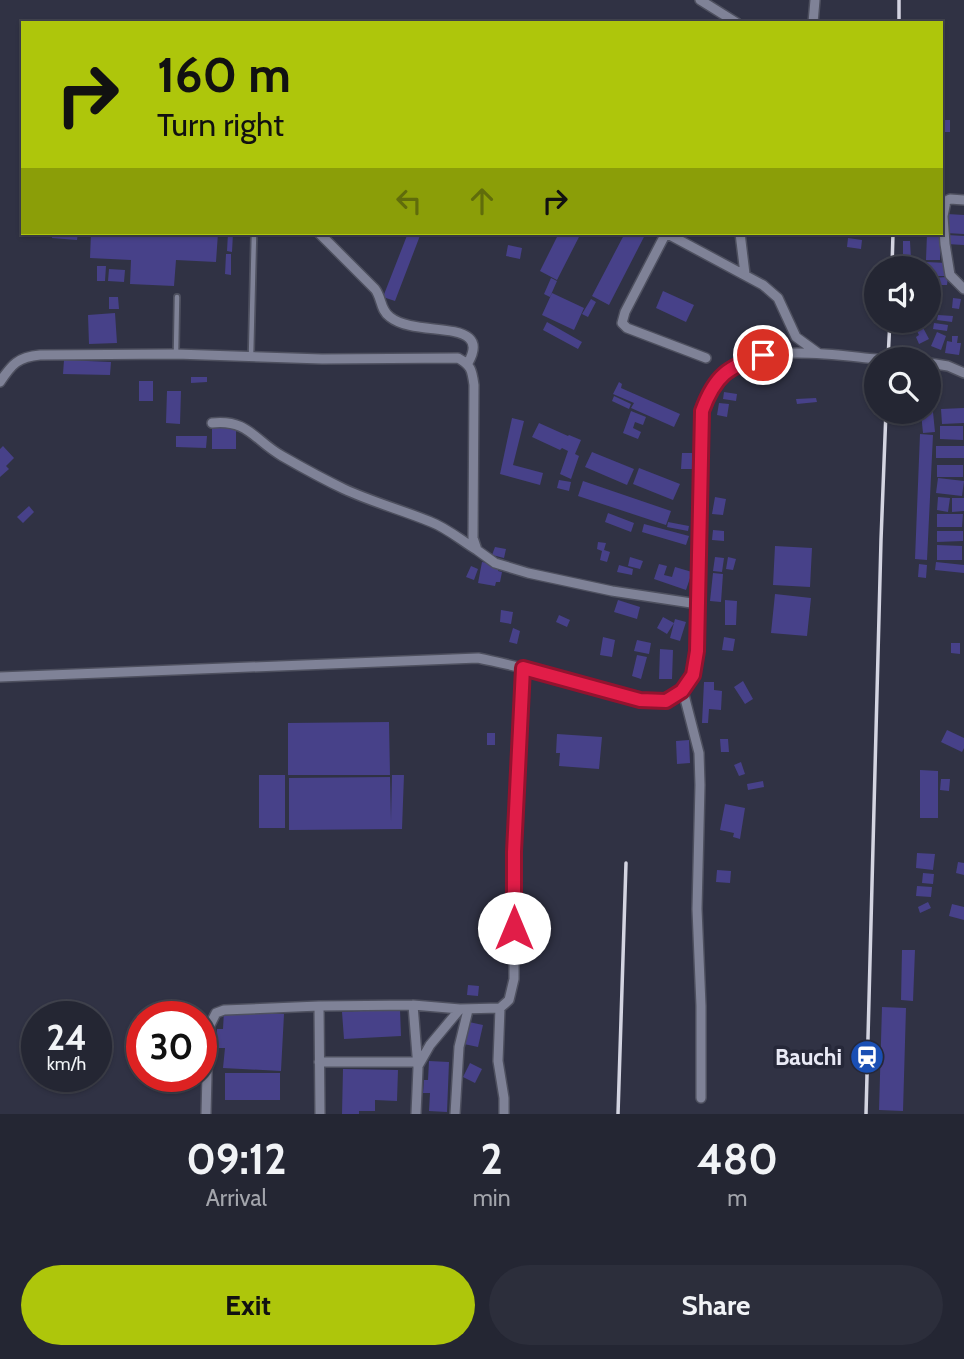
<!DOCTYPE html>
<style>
:root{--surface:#242633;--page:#2c2e3b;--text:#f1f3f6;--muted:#a3a5ac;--line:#41434e;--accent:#aec60b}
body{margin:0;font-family:Cabin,sans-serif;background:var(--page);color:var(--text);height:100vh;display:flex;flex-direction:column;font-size:26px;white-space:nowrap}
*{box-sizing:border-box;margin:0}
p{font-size:23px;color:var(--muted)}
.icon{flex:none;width:38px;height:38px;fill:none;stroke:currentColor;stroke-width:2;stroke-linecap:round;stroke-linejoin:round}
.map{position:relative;height:1114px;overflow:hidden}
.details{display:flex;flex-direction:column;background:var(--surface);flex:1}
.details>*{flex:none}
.top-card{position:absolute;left:21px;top:21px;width:922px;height:214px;border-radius:0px;box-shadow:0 2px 5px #0004,0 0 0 2px var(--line);background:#aec60b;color:#111;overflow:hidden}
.tools{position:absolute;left:864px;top:256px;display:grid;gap:14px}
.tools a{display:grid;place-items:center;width:77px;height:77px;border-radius:50%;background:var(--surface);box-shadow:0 2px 5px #0004,0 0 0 2px var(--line);font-size:35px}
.speed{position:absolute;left:21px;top:1001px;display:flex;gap:14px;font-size:35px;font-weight:700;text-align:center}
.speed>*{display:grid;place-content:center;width:91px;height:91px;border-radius:50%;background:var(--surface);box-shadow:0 2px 5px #0004,0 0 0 2px var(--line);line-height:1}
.speed small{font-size:18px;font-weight:400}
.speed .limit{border:10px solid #d22;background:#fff;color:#111}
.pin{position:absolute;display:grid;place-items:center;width:60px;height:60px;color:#fff;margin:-30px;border:4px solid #fff;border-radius:50%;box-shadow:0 2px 7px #0007}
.me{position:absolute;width:77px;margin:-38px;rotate:0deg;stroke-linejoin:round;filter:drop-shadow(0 0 5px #0008)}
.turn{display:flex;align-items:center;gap:24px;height:147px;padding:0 21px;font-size:32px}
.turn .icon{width:91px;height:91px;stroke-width:2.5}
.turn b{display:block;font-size:49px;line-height:60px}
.lanes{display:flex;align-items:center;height:66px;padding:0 21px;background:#0003;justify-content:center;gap:35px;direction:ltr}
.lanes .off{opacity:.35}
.eta{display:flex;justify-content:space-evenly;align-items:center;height:119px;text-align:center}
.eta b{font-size:42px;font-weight:700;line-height:49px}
.button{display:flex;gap:14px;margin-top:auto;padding:14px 21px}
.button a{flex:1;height:80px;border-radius:42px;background:var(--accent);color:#111;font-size:28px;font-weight:700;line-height:80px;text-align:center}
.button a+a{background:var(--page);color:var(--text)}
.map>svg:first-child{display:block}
.building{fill:#474189}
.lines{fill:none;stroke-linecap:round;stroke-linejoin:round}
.lane-casing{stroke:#4e505f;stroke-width:8}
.street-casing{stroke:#4e505f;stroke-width:12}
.lane{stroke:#7f8297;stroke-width:4.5}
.street{stroke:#7f8297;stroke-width:9}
.rail{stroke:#d3d4e1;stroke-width:3.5}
.route-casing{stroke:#92132f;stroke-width:18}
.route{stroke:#e11d48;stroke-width:12}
.labels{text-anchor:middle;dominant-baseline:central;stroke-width:7;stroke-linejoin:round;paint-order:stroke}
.poi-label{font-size:23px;font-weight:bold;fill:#e9eaf6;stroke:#262839;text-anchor:end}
</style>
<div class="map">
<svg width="964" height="1114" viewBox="0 0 964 1114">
<rect width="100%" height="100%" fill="#303244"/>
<!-- building -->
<path class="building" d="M942 120H950V132H942Z
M947 214 964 215V234L946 233Z
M52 233H78L77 240 52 238Z
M91 233H218L216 262 176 260 174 286 130 284 131 260 90 258Z
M228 233H233L232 252 227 251Z
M408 233H421L395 301 383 297Z
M559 233H581L557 280 540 271Z
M625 233H646L609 305 592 296Z
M927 234H941L940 260H926Z
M947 235 964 236V245L947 244Z
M848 238 862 240 861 249 847 247Z
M903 241H910L911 259H903Z
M508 245 522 248 520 259 506 256Z
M226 254H231V275L225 274Z
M926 262 947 263V276H929V268H926Z
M97 266H106L105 281H97Z
M109 269 125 270 124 282 108 281Z
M948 277 947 285H929V278Z
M551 278 557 281 550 297 544 294Z
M663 291 694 305 686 322 656 308Z
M552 293 584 308 574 330 542 315Z
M109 297H118L119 309H109Z
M953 298 961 299 959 309 952 308Z
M591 299 596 302 588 317 582 314Z
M115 313 117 343 89 344 88 315Z
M938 315 953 316 952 322 937 320Z
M547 322 582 342 578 349 543 330Z
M920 322 929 339 919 344 916 337 919 335 914 325Z
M934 323 948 325 947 331 933 329Z
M937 332 946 336 941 350 931 346Z
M952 336H958L957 343H961L959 355 945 353 947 341 952 342Z
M64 360 111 362 110 375 63 374Z
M191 377H207V382L191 383Z
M139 381H153V401H139Z
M619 382 622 384 621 388 680 414 674 427 631 408 634 403 613 394Z
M167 391H181L180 424 166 423Z
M724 392 737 394 736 401 723 399Z
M614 396 631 404 629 409 612 401Z
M816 398 817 402 797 404 796 399Z
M719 403 729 404 727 417 717 415Z
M964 408V423L942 424 941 409Z
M631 411 646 417 643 425 635 422 633 428 641 432 638 439 623 433Z
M933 412 935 432 923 433 921 413Z
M512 418 524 421 513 465 543 473 540 485 500 474Z
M539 423 568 436 569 435 581 440 575 454 579 456 571 479 560 474 568 451 562 448 560 450 532 437Z
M212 424H236V449H212Z
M940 426H963V440L940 439Z
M920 434 933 435 927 560 915 559Z
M176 436H207L206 448 176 447Z
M3 446 14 458 6 466 9 469 0 477V449Z
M936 446H964V458H936Z
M592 452 634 469 627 485 585 467Z
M682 453H692V469H681Z
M937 465H963V477H937Z
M639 468 680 484 673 500 633 484Z
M938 478 964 481 962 496 936 493Z
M559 480 571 482 569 491 557 488Z
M583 481 671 511 666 525 578 496Z
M715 497 726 499 723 515 712 514Z
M938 497 950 498 948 512 937 510Z
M952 498H964V511L952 512Z
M29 506 34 512 23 523 17 517Z
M608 513 634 523 631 532 605 522Z
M937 514H963L962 527H937Z
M668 522 689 526 688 531 667 527Z
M644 524 689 536 686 545 642 532Z
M713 530 724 531V541L712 540Z
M937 531H963V541L937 542Z
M598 542 606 543 604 550 610 552 607 562 600 560 602 551 597 549Z
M937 545 962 546V560H937Z
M775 546 812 548 810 587 773 585Z
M495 547 506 549 504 558 492 555Z
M630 557 643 561 640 569 628 566Z
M715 557 724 558 722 572 713 571Z
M728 557 736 559 733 570 726 569Z
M482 562 499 565 498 571 502 572 500 582H496L495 586 478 583Z
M936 562 964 565V573L935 570Z
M659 564 667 566 664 575 672 577 675 567 692 572 686 590 654 579Z
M919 564 927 565 926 578 918 577Z
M619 565 633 569 632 575 617 572Z
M471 566 478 569 474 580 466 577Z
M713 573 723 574 721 602 710 601Z
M775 594 811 598 807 636 771 633Z
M618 600 640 607 637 619 614 612Z
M725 600 737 601 736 625H725Z
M501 610 513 612 511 624 500 622Z
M559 615 570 620 567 627 556 622Z
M663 617 674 623 667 634 657 628Z
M675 619 686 622 680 641 670 638Z
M513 628 520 631 517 644 509 642Z
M603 637 615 640 612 657 600 655Z
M724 637 735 639 733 651 722 650Z
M637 640 651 643 649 654 634 651Z
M951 643H960V654L951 653Z
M660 649 673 650 672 679H659Z
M637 655 647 657 641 679 632 676Z
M743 681 753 699 745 704 734 687Z
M704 682H714V690L722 691 721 710 709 709 708 723H702Z
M389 722 390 775H288V723Z
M947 730 964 738V748L962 752 941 742Z
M487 733H495V745H487Z
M557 734 602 737 599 769 559 766 560 753H556Z
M720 739H728L729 752H721Z
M689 740 690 763 677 764 676 741Z
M741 762 745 774 739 776 734 765Z
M920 770 938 771V818H920Z
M259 775H285V828H259Z
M392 775H404L402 829 289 830V778L390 777 391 821Z
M941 779H950L949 791 940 790Z
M763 781 764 787 748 790 747 784Z
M725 804 745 808 740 839 733 837 734 833 720 830Z
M917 853 935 854 933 870 916 868Z
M958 862 964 863V875L956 873Z
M717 870 731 871 730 883 716 882Z
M923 873 934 874 933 884 922 883Z
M917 886 932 887 931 897 916 896Z
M928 902 931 908 920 913 918 907Z
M952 904 964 907V920L949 916Z
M902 950H915L913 1001 901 1000Z
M468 985 479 986 478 996 467 995Z
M882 1007 906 1008 903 1111 879 1110Z
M400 1009 401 1036 344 1039 342 1012Z
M224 1011 284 1014 281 1071 223 1068 225 1048H216L217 1029H223Z
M469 1022 483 1025 478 1047 464 1044Z
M429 1061 449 1062 447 1112 429 1111 430 1093H423L424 1080H428Z
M470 1063 482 1069 475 1083 463 1077Z
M343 1069 398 1070 397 1101 375 1100V1111H359V1114H342Z
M225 1073H280V1100H225Z"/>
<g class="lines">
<!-- lane casing -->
<g class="lane-casing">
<path id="lane" d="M176 353 177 297
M251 356 254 233"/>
</g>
<!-- street casing -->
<g class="street-casing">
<path id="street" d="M700 0 737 23
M813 23 815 0
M964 200 950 199 946 201 943 216 945 244 950 275 964 289
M319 233 375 289C382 298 380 310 390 317 410 333 454 325 469 338 477 345 472 356 468 363
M666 233 763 285 778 298 796 337 818 353
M666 233 625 312 622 323 627 328 706 358
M740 233 745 274
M929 363 948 366 964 373
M0 382C12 364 18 357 40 355L176 354 322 359 458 358C471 365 472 370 474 385L473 538 477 550 495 563 528 573 612 591 698 604
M212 423C248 419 254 440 282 456 303 468 323 479 344 489 372 502 402 510 431 522 447 528 462 541 477 550
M0 677 478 658C503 663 527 669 552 675 577 682 646 709 668 699 691 689 693 673 697 651L702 410C707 398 711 387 720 377 755 341 832 355 877 359
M683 691 699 753 700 785 697 909 701 1006V1098
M413 1005 418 1068 416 1114
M319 1006 320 1114
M500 1008 498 1061 504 1098V1114
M319 1062H417
M418 1066 430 1045 460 1009
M206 1114 208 1035 210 1025 216 1013 224 1010 319 1006 413 1005 460 1009 500 1008 509 1000 514 979V852L523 668
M455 1114 459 1047 468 1010"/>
</g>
<!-- lane -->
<use href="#lane" class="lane"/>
<!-- street -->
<use href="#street" class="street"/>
<!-- rail -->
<path class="rail" d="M899 23V0
M892 268 893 233
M888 359 890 320
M618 1114 626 863
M866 1114 881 540 886 411"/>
</g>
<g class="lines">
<!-- route casing -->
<g class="route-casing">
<path id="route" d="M514 928V852L523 668 640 700 666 701 682 691 693 675 697 651 702 411C715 375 728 367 763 355"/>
</g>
<!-- route -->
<use href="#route" class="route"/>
</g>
<!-- icons -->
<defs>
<g id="station-disc" transform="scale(1.75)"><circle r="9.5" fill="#1a4fb4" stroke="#262839"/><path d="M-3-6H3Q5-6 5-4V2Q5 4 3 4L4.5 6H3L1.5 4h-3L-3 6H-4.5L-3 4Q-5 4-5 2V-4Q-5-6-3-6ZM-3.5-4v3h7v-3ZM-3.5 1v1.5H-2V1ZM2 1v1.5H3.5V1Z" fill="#fff"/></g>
</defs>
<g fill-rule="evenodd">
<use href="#station-disc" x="867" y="1057"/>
</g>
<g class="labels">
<!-- poi labels -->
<g class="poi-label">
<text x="842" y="1057">Bauchi</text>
</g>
</g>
</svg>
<div class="tools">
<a><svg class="icon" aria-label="sound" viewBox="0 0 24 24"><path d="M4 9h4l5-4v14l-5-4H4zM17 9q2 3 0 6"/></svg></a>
<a><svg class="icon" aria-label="search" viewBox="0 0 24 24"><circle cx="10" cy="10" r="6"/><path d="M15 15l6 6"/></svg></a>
</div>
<div class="speed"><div>24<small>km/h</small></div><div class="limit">30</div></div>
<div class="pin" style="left:763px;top:355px;background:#d93025"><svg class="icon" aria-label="arrive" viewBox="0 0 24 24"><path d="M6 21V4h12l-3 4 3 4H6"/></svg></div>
<svg class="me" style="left:514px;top:928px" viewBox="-20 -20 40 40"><circle r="19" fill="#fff"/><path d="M0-13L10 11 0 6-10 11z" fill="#e11d48"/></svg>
<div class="top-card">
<div class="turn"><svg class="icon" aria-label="right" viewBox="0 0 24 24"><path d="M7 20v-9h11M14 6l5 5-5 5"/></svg><div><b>160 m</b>Turn right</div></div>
<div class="lanes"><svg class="icon off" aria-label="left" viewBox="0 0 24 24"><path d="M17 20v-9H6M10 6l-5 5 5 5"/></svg><svg class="icon off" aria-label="ahead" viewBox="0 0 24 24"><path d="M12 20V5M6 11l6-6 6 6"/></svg><svg class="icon" aria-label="right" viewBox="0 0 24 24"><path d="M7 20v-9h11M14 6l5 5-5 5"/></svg></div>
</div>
</div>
<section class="details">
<div class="eta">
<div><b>09:12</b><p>Arrival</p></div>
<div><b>2</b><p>min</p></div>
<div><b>480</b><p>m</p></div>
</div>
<div class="button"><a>Exit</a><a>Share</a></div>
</section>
